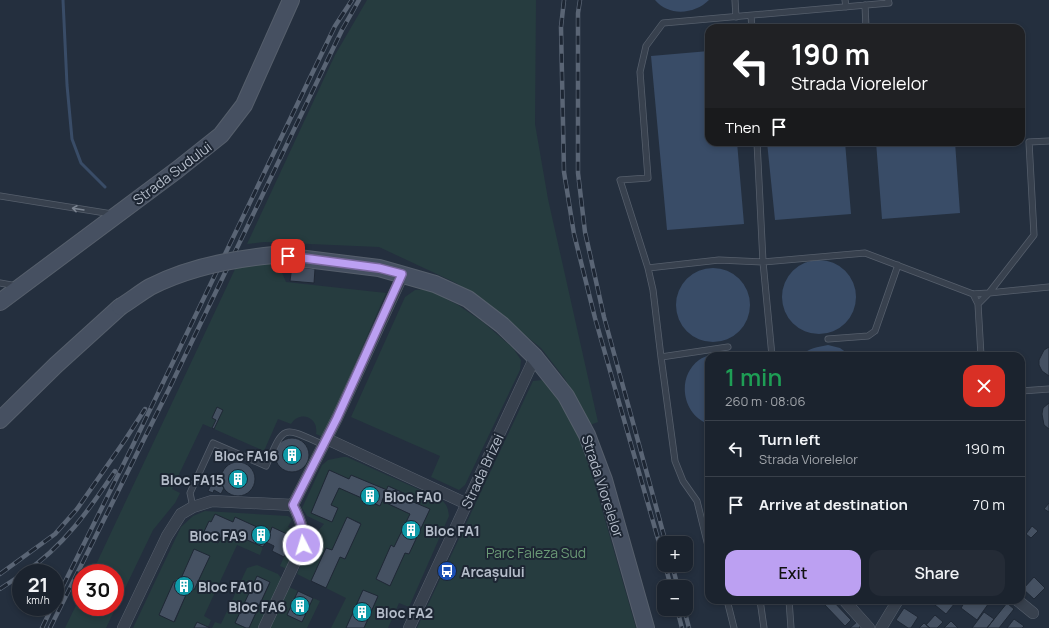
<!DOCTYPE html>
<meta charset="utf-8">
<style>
:root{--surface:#1b232e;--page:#242b36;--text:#f1f3f6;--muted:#a0a4aa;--line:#39404a;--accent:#bca0f2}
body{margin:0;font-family:Manrope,sans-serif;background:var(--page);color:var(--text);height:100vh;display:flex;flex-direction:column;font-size:15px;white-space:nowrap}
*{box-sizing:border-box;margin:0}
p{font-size:13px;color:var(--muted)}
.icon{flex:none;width:22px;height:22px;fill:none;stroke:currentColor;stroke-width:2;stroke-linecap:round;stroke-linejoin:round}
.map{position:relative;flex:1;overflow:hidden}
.details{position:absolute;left:705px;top:352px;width:320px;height:252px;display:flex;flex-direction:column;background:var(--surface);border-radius:12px;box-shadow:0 2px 6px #0003,0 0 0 1px var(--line)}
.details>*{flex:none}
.hud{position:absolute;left:705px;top:24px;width:320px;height:122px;border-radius:12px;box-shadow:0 2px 6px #0003,0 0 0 1px var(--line);background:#202124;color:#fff;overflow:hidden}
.controls{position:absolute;left:657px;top:536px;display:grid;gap:8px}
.controls a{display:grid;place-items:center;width:36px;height:36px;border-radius:8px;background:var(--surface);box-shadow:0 2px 6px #0003,0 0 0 1px var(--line);font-size:20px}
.speed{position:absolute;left:12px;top:564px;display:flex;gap:8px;font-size:20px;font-weight:700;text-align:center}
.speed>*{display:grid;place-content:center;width:52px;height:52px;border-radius:50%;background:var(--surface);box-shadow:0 2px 6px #0003,0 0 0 1px var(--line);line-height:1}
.speed small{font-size:10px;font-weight:400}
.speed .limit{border:6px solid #d22;background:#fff;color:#111}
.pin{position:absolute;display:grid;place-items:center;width:34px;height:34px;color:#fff;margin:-17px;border-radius:8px;box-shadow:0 2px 6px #0006}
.me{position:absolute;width:44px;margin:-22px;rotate:355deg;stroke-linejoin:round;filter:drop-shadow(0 0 3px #0008)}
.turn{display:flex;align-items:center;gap:14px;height:84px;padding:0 20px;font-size:18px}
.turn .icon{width:52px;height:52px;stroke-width:2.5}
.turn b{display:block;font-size:28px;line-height:34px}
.then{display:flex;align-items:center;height:38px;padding:0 20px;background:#0003;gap:8px;font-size:15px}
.round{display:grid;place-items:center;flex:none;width:42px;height:42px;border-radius:12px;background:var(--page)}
.summary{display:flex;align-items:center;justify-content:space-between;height:68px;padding:0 20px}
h1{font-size:24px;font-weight:600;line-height:30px;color:#1e9e55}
.cta{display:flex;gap:8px;margin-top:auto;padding:8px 20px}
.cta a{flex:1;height:46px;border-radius:12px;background:var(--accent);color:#111;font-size:16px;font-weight:600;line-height:46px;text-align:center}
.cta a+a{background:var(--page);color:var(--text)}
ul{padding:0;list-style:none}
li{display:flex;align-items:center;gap:12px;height:56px;padding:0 20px;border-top:1px solid var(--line)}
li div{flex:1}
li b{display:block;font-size:15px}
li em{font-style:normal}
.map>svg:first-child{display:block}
.green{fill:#263c3f;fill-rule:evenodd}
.water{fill:#394c67}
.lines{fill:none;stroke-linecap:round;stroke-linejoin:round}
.stream{stroke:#394c67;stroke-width:3}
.building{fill:#455162;stroke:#1f2835}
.lane-casing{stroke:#565f6c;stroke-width:7}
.street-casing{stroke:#565f6c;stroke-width:12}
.secondary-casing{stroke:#565f6c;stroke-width:18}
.lane{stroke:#38414e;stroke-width:5.5}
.street{stroke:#38414e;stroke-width:11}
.secondary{stroke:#465061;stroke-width:16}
.rail-casing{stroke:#5a6575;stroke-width:4.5}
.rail{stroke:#1d2633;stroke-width:3;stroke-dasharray:9;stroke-linecap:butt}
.secondary-bridge-casing{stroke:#565f6c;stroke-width:18;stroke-linecap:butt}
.secondary-bridge{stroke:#465061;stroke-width:16}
.oneway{stroke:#7c8592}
.route-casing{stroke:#7a689d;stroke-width:10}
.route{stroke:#bca0f2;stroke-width:7}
.labels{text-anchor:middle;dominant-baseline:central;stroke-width:4;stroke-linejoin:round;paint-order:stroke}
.street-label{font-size:14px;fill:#b4bcc9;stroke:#1d2633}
.poi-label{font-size:14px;font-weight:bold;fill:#b4bcc9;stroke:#1d2633;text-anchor:start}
.park-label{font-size:14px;fill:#6b9a76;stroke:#1d2633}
</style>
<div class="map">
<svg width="1049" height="628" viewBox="0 0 1049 628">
<rect width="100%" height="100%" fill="#242f3e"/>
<!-- green -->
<path class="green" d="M367 0H536L535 124 548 199 598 422 590 425 565 379 541 348 495 311 456 283 379 247 264 242 247 244 335 55Z
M277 261 286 282 386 293 323 437 316 434C319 417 300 410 291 424L278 419 264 451 203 424 172 489 180 493 175 503 153 530 106 628H65L81 595V607H115V573H92L236 267Z
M427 289 458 305 483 322 513 348 521 360 520 370 465 485 459 490 431 477 440 456 351 417 405 297 415 290Z
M543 380 561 400 581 436 636 628H417L533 381Z
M343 457H347L440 499C447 504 448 508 449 516L409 607 399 603 388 628H364L378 597 363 590 346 628H331L346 598 326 588 340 557 345 559 361 523 347 517 332 550 326 548 311 581 297 574 312 538 324 524 307 516 302 508 322 465 328 460ZM329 470 349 479 351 475 387 490 389 486 412 497 411 501 429 509 409 554 405 553 390 586 376 579 391 546 394 547 410 514 382 501 379 506 339 488 331 505 332 522 311 513Z
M205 511 288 516 292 519 288 527 297 531C298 549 296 554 289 570L280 566 292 539 272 527 270 533 235 517 233 522 215 514 211 522 209 521 202 536 218 543 223 533 227 535 229 532 263 547 260 555 237 545 204 616 211 620 208 627 197 622 194 628H133L181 527 193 516ZM209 556 195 590 189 588 175 622 159 615 174 581 179 583Z
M257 565 278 574 281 578V583L259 628H249L270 583 257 576 235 623 246 628H212L215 622 221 624 247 568Z
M289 587 298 591 287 615 302 622 313 598 320 601 307 628H270Z"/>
<!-- water -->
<path class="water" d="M655 0H709C695 14 669 17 655 0Z
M709 51V142H737L744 224 667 230 651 56Z
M767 142H845L851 214 775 220Z
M876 142H955L960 213 882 219Z
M782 297a37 37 0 1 1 74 0a37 37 0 1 1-74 0Z
M676 305a37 37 0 1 1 74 0a37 37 0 1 1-74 0Z
M828 345 840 348 851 356H801C808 348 818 347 828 345Z
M723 353 736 356H709V424C682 415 676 377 699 360 706 355 715 354 723 353Z"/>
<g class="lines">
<!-- stream -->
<path class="stream" d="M63 0 67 85 72 139 81 163 105 187"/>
</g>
<!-- building -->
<path class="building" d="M292 266 315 269 314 283 290 281Z
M1049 347V376L1042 371 1039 365V360L1044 350Z
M1049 403V429L1044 425 1042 414 1043 408Z
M217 407 223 410 214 429 212 428 216 420 212 418Z
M275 455a17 17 0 1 1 34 0a17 17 0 1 1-34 0Z
M221 479a17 17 0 1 1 34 0a17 17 0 1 1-34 0Z
M329 470 349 479 351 475 387 490 380 506 339 488 331 505 338 508 332 522 311 513Z
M217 472 222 474V485L224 488 221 494 214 490 213 493 208 491Z
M388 486 412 497 411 501 430 509 409 554 405 553 390 586 376 579 391 545 394 547 410 514 382 501Z
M1049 503V512L1044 509Z
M215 514 233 522 235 517 270 533 272 527 287 534 286 536 292 539 284 557 272 551 274 546 266 542 263 547 229 532 227 535 223 533 218 543 202 536 209 521 211 522Z
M347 517 361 524 345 559 340 557 326 588 311 581 326 548 332 550Z
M1032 526 1038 531 1031 538 1026 534Z
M194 549 210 556 194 590 189 588 174 622 159 615 174 581 179 583Z
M257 576 270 582 249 628H246L235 623Z
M1034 577 1045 588 1034 599 1023 589Z
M363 590 378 596 364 628H346Z
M298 591 313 598 302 622 287 615Z
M829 600H832L851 620 845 626 824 604Z
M929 600H940L935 605Z
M940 600H951L955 603 946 614 935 605Z
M966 600H991L977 620 961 608Z
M1007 603 1014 609 999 628H987Z
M904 608 918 617 911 628H908L896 620Z
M984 612 994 619 987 628H972Z
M935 615 943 622 937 628H930L926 625Z
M1014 619 1024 626 1022 628H1007Z
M858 621 861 625 859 627 860 628H850Z
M951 621 958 628H944Z
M197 622 206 626 210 628H194Z
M924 623 930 628H919Z"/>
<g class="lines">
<!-- lane casing -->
<g class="lane-casing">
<path id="lane" d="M735 0 736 17
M845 0 846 7
M865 5 866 28
M751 16 752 28
M757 142 763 262 772 356
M0 196 112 214
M648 268 719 260 763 262 865 253 973 294 989 293 1034 235 1029 142 1049 141
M0 283 17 286
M973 294 978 304 989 293 1049 287
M978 304 981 356
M828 339 868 336 875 331 898 265
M661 357 728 347
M1021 391 1049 389
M193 507 190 493 213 443 266 466C285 424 281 426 324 445
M709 550 697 501 683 481 675 461 661 357 653 290 648 268 620 180 648 178 640 72 646 46 663 23 889 3 888 0
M727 600 734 628
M760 600 764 628
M789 600 791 628"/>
</g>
<!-- street casing -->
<g class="street-casing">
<path id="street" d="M327 439 467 504
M293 505 337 418 403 274
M844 600 869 628
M1017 600 1033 613
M123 628 167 536 181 514 193 507 212 501 293 505
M264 628 303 545C304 529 300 519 293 505
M409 628 535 357
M881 628 898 600"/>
</g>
<!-- secondary casing -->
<g class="secondary-casing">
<path id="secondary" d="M274 255 379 268 435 284 468 299 502 325 535 357 566 396 587 435 604 480 646 628
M0 302 177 170 221 135 244 105 291 0
M0 420 56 365 120 307"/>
</g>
<!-- lane -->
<use href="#lane" class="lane"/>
<!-- street -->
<use href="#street" class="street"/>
<!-- secondary -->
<use href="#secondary" class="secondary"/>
<!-- rail casing -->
<g class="rail-casing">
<path id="rail" d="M564 0 561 27 564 172 574 234 595 318 664 560
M580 0 578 13V173L585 232 604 317 666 543
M665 565 671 587
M672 565 678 587
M24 573C64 546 89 510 115 471
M0 574 55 534 77 509 125 440 145 409
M0 589 21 575
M55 602 134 443 335 26 352 0
M677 609 682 628
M684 609 689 628
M42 628 52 607
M50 628 170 387 342 30 359 0"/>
</g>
<!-- rail -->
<use href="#rail" class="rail"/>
<!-- secondary-bridge casing -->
<g class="secondary-bridge-casing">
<path id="secondary-bridge" d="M120 307C130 301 140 293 150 287 189 267 231 259 274 255"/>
</g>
<!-- secondary-bridge -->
<use href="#secondary-bridge" class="secondary-bridge"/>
</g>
<!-- one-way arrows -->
<defs><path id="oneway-shaft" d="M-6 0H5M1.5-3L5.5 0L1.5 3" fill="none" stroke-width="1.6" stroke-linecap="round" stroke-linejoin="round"/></defs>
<use class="oneway" href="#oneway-shaft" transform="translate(78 209) rotate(-171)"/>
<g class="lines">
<!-- route casing -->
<g class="route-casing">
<path id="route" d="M288 256 379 268 402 274 337 418 293 505C300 519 304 529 303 545"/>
</g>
<!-- route -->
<use href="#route" class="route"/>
</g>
<!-- icons -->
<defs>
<g id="building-disc" transform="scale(1)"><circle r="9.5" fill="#0f9aa8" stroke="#1d2633"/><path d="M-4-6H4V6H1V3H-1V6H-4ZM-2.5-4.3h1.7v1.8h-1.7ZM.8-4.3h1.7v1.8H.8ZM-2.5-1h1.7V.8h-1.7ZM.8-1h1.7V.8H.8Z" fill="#fff"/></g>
<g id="bus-disc" transform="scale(1)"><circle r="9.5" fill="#1a4fb4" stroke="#1d2633"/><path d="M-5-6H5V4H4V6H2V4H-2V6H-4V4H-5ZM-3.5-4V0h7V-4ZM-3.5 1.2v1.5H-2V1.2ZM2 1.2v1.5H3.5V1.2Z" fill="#fff"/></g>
</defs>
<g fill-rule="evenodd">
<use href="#building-disc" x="292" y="455"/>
<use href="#building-disc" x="238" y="479"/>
<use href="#building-disc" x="370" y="496"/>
<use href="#building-disc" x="411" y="530"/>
<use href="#building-disc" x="261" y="535"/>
<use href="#bus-disc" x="447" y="571"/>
<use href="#building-disc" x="184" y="586"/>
<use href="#building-disc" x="300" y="606"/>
<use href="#building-disc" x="362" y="612"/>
</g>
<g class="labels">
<!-- street labels -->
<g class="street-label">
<text transform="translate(172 173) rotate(-37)">Strada Sudului</text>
<text transform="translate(482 471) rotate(-65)">Strada Brizei</text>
<text transform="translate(603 486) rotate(72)">Strada Viorelelor</text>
</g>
<!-- poi labels -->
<g class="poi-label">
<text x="278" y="455" text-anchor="end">Bloc FA16</text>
<text x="224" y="479" text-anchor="end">Bloc FA15</text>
<text x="384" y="496">Bloc FA0</text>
<text x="425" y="530">Bloc FA1</text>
<text x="247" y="535" text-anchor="end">Bloc FA9</text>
<text x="461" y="571">Arcașului</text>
<text x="198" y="586">Bloc FA10</text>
<text x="286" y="606" text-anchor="end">Bloc FA6</text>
<text x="376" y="612">Bloc FA2</text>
</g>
<!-- park labels -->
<g class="park-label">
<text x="536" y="552">Parc Faleza Sud</text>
</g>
</g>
</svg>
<div class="controls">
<a>+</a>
<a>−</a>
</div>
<div class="speed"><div>21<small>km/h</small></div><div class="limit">30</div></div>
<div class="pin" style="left:288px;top:256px;background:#d93025"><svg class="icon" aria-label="arrive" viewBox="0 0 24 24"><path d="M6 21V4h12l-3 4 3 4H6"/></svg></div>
<svg class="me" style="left:303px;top:545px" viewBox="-20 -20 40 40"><circle r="17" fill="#bca0f2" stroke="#fff" stroke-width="3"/><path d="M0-11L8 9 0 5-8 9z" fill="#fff"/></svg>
<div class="hud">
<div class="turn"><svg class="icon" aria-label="left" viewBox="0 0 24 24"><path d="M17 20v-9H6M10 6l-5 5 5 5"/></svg><div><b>190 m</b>Strada Viorelelor</div></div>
<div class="then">Then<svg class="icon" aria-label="arrive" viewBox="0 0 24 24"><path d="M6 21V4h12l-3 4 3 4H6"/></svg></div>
</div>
<section class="details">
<div class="summary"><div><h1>1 min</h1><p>260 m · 08:06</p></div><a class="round" style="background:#d93025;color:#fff"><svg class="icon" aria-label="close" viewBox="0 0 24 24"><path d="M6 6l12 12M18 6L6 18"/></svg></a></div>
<ul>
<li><svg class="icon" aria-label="left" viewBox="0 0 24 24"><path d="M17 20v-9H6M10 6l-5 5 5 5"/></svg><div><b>Turn left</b><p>Strada Viorelelor</p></div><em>190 m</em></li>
<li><svg class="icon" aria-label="arrive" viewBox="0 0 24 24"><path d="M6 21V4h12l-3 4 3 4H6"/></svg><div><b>Arrive at destination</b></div><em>70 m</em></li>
</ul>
<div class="cta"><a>Exit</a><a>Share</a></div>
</section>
</div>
